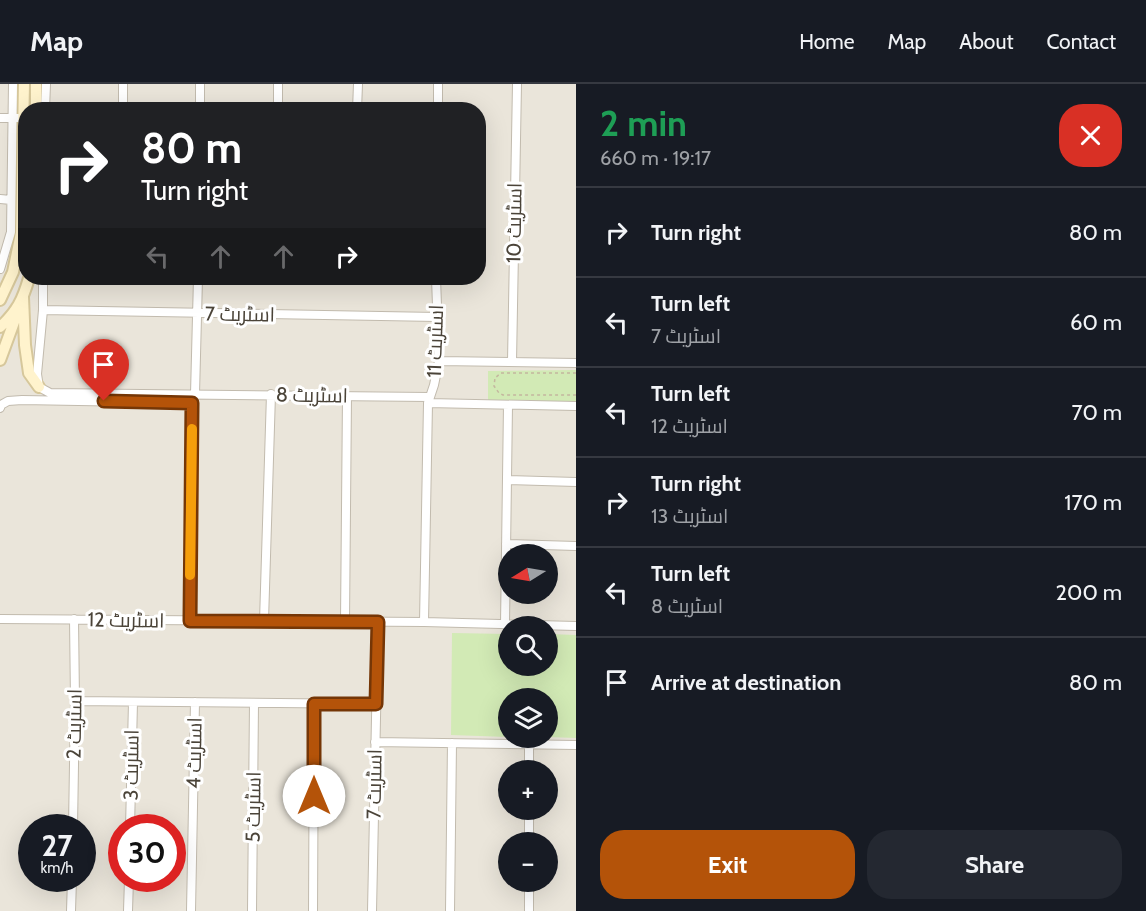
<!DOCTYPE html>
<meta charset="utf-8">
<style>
:root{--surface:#171b24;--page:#242831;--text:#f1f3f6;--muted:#9ea1a6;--line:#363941;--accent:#b45309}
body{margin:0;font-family:Cabin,Cairo,sans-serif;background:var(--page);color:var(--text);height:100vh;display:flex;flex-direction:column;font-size:22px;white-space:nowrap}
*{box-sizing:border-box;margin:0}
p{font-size:20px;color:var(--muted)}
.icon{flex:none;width:33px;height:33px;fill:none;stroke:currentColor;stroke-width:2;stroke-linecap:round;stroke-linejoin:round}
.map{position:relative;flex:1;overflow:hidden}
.details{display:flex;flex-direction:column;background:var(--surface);width:570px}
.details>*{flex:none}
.guide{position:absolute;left:18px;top:18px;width:468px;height:183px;border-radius:24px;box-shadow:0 6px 24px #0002;background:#202124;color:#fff;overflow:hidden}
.needle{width:39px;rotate:259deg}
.fabs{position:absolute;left:498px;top:460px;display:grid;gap:12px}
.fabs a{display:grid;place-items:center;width:60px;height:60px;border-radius:50%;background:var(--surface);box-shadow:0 6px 24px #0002;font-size:30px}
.speed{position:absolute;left:18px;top:730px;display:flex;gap:12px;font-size:30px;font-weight:700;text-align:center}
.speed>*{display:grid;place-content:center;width:78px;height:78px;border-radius:50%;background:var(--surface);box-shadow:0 6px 24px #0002;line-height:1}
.speed small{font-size:15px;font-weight:400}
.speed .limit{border:9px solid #d22;background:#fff;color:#111}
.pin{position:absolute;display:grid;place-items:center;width:51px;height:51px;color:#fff;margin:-62px -26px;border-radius:50% 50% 50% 0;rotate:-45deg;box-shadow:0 0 6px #0007}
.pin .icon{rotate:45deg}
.me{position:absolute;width:66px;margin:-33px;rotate:0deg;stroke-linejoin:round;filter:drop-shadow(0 0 4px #0008)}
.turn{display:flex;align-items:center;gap:21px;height:126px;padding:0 24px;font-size:27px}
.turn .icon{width:78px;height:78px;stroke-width:2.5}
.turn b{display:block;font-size:42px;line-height:51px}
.lanes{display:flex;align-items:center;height:57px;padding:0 24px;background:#0003;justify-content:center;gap:30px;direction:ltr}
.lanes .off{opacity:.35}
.round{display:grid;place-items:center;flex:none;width:63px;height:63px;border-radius:24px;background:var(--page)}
.headline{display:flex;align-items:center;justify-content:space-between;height:102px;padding:0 24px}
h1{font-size:36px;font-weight:800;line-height:45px;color:#1e9e55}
.primary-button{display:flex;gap:12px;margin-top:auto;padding:12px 24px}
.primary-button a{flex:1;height:69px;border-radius:24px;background:var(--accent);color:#fff;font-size:24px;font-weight:800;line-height:69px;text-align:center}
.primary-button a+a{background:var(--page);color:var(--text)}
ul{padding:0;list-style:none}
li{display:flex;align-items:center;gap:18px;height:90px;padding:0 24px;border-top:2px solid var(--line)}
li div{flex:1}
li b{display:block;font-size:22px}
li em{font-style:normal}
header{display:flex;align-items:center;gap:36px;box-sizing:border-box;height:84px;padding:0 30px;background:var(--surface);border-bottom:2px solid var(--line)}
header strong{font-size:28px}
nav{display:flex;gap:33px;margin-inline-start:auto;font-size:21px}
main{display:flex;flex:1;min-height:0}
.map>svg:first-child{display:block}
.residential{fill:#eae5da;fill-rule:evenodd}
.green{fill:#d2eab5}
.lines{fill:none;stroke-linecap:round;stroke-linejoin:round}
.street-casing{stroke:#c2bbae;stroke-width:10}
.secondary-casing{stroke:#d6c79b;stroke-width:14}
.path{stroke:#c4b79f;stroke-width:1.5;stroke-dasharray:3 3;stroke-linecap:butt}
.street{stroke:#fff;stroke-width:8}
.secondary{stroke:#fff3cd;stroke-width:10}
.route-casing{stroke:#753606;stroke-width:15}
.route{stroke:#b45309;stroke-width:10}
.slow{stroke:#f59e0b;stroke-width:10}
.labels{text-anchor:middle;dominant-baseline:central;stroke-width:6;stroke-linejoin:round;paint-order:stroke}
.street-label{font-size:20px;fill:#4b4439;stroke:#fff}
</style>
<header>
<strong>Map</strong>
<nav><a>Home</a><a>Map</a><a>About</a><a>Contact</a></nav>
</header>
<main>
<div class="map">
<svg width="576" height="827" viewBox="0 0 576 827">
<rect width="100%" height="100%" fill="#f6f3ec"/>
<!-- residential -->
<path class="residential" d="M0 0H576V827H0ZM26 26H478V194H26ZM508 471H548V510H508ZM508 543H548V582H508ZM508 615H548V654H508ZM508 687H548V726H508ZM32 744H82V795H32ZM122 744H172V795H122ZM508 759H548V798H508Z"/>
<!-- green -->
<path class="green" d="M576 286V319H488V287Z
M452 549 508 550V582H548V550L576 551V654L548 653V615H508V653L451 651Z"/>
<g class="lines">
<!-- street casing -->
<g class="street-casing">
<path id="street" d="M45 26 46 0
M123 26V0
M200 26V0
M278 26V0
M357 26 358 0
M438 26V0
M0 34H23
M0 115 11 116
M0 185 11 148 13 0
M43 194V226L37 290 39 303 50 309 429 313
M43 226 437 233
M439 277 576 279
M512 278 517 0
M428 319 576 322
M0 324 1 321 8 317 22 316 192 319
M507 396 576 398
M506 460 576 462
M0 535 424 538 576 542
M190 537 192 319 195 310 198 194
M264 537 271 310
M345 538 347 312
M424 538 428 319 434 301 439 277 436 194
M505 541 508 321
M75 617 376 620
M375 658 576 661
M529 687V660
M73 744 75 617 74 535
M130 744 133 618
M529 759V726
M71 827 72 795
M128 827 129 795
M191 827 195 618
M252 827 254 619
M313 827 314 620
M372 827 378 538
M450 827 452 659
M529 827V798"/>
</g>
<!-- secondary casing -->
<g class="secondary-casing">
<path id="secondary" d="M36 26V0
M23 213 25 261 29 289 39 303
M0 216 13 188 21 149 24 0
M0 243C17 228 23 215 29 194
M0 276 21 219"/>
</g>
<!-- path -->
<path class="path" d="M576 289H501L495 294 494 302 499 309 503 311H576"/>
<!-- street -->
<use href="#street" class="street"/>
<!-- secondary -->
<use href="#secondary" class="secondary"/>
</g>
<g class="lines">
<!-- route casing -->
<g class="route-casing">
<path id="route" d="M104 317 192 319 190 537 378 538 376 620H314V712"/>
</g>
<!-- route -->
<use href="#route" class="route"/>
<!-- slow -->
<path class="slow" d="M190 491 192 345"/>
</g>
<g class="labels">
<!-- street labels -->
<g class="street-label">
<text transform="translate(514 139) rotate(-89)">اسٹریٹ 10</text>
<text transform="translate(240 230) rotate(1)">اسٹریٹ 7</text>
<text transform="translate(435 257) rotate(-88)">اسٹریٹ 11</text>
<text transform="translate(312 311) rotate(1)">اسٹریٹ 8</text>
<text transform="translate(126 536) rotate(1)">اسٹریٹ 12</text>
<text transform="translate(74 640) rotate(-89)">اسٹریٹ 2</text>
<text transform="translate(194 669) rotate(-89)">اسٹریٹ 4</text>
<text transform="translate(131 681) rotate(-89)">اسٹریٹ 3</text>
<text transform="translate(374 700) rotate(-89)">اسٹریٹ 7</text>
<text transform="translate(253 723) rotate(-89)">اسٹریٹ 5</text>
</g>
</g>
</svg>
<div class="fabs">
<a><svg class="needle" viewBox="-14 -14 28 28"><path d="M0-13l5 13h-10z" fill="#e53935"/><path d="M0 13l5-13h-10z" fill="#9ea1a6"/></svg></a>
<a><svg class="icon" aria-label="search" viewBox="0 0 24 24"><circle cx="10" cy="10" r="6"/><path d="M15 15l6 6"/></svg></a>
<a><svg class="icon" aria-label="layers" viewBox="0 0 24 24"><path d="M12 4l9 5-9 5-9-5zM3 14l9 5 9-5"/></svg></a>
<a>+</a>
<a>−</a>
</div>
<div class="speed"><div>27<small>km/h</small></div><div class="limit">30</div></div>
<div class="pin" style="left:104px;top:317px;background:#d93025"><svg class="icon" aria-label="arrive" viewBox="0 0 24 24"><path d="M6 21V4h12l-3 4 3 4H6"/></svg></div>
<svg class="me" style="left:314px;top:712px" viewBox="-20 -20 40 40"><circle r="19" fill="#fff"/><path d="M0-13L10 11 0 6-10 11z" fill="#b45309"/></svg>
<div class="guide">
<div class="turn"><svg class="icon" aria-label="right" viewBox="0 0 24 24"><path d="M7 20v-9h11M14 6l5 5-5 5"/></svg><div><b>80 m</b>Turn right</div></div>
<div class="lanes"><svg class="icon off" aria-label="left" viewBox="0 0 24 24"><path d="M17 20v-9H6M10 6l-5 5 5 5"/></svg><svg class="icon off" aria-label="ahead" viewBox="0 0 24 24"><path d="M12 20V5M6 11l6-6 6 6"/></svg><svg class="icon off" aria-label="ahead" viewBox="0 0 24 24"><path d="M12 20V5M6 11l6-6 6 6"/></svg><svg class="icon" aria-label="right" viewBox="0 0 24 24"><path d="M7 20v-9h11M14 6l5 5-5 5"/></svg></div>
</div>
</div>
<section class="details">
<div class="headline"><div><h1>2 min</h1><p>660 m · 19:17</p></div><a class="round" style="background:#d93025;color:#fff"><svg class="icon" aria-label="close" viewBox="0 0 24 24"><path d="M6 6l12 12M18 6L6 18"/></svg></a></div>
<ul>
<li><svg class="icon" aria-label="right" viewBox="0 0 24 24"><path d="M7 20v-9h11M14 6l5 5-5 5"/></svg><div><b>Turn right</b></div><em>80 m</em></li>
<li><svg class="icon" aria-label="left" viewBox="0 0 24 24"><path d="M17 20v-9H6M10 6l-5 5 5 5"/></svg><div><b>Turn left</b><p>اسٹریٹ 7</p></div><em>60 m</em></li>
<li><svg class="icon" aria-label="left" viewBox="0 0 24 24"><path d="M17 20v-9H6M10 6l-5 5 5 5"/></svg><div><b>Turn left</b><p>اسٹریٹ 12</p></div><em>70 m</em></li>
<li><svg class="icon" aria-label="right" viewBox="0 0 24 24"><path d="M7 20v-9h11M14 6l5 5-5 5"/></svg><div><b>Turn right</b><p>اسٹریٹ 13</p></div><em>170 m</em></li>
<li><svg class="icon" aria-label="left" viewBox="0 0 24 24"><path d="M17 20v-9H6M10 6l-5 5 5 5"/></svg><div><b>Turn left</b><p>اسٹریٹ 8</p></div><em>200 m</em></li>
<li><svg class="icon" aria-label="arrive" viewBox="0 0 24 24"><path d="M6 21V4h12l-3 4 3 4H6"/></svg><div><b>Arrive at destination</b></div><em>80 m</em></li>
</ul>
<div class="primary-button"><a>Exit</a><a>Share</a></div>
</section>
</main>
